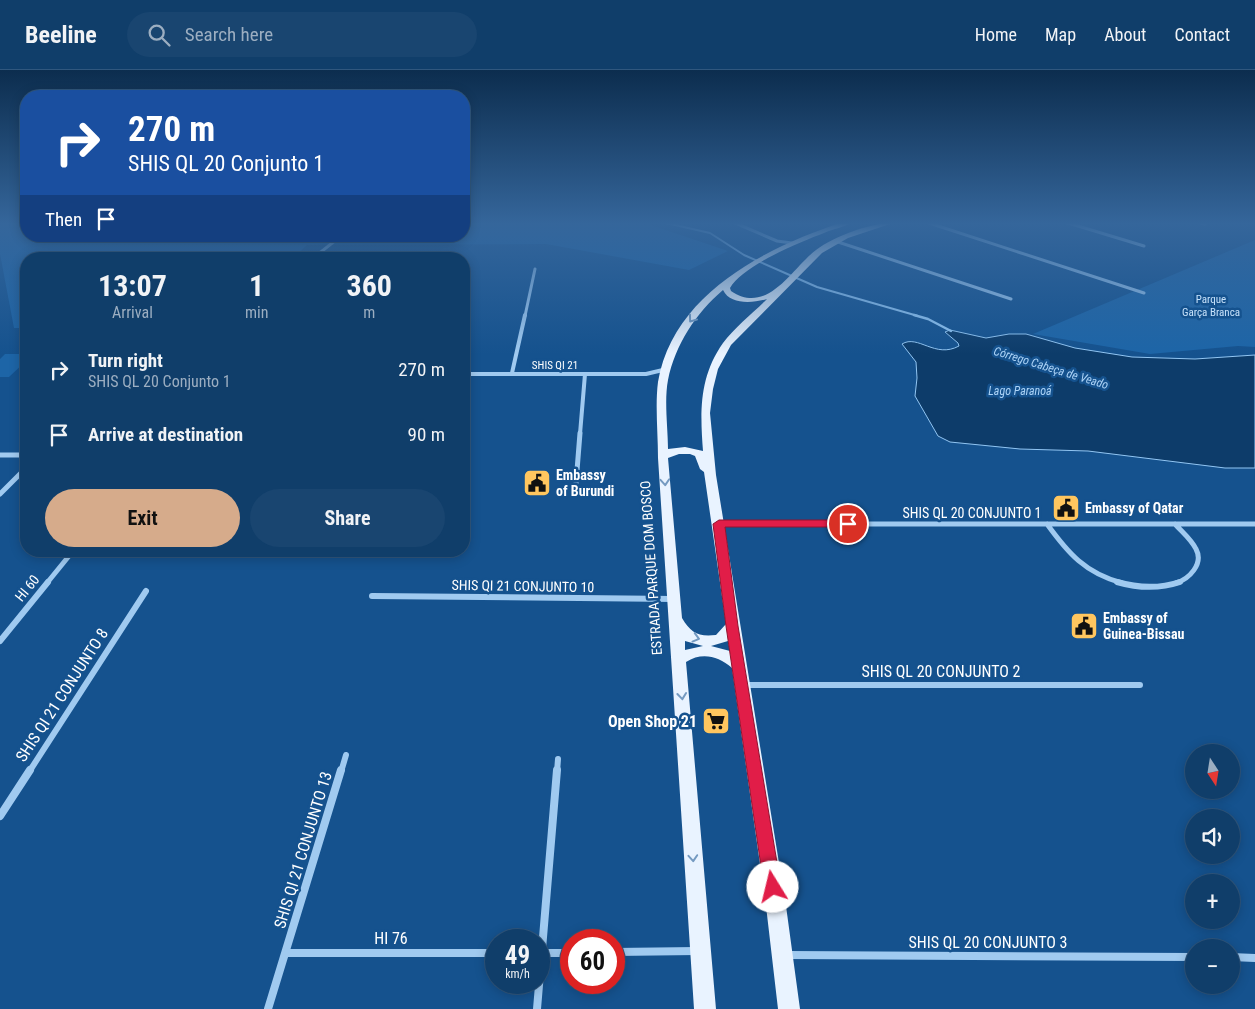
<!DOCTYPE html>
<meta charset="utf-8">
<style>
:root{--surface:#103e6a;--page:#194570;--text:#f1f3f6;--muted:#9caec1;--line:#30577e;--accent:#d6ab8b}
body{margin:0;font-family:"Roboto Condensed",sans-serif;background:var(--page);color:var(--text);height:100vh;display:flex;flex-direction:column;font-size:19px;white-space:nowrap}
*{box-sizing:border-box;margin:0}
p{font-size:16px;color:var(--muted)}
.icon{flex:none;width:28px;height:28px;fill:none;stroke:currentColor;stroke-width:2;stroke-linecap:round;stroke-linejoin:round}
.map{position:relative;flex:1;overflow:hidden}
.details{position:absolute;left:20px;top:182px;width:450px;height:305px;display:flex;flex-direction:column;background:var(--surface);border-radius:20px;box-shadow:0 2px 12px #0003,0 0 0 1px var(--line)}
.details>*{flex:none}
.hud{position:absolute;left:20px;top:20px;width:450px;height:152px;border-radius:20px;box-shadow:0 2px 12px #0003,0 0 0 1px var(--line);background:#1a4fa0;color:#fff;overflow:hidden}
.needle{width:32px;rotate:168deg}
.tools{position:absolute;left:1185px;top:674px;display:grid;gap:10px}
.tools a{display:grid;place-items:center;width:55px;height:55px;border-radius:50%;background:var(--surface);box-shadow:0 2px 12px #0003,0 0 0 1px var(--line);font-size:25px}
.speed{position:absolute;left:485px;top:859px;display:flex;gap:10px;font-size:25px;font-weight:700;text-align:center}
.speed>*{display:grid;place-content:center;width:65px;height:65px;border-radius:50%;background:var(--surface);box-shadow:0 2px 12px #0003,0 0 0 1px var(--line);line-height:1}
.speed small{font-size:12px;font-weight:400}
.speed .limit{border:8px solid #d22;background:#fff;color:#111}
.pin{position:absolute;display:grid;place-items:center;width:42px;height:42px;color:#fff;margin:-21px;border:2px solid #fff;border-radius:50%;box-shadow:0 1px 5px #0007}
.me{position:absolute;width:55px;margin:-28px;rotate:351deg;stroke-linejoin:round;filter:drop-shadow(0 0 4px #0008)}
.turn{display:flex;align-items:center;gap:18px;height:105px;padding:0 25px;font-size:22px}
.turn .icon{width:65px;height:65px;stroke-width:2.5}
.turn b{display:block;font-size:35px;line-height:42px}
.then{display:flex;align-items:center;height:48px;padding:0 25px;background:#0003;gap:10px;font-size:19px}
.eta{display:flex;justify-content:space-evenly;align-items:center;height:85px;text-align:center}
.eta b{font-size:30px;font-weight:700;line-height:35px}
.action{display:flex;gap:10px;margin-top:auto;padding:10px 25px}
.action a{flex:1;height:58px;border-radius:30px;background:var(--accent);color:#111;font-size:20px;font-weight:700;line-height:58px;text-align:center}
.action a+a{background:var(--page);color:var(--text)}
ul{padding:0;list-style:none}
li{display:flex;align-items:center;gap:15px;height:65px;padding:0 25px}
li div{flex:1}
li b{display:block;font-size:19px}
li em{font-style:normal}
header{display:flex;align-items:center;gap:30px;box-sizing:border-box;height:70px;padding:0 25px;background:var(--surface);border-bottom:1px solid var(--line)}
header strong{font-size:24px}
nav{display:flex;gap:28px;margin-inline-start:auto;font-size:18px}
.search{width:350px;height:45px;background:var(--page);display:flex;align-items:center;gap:12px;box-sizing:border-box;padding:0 18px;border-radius:28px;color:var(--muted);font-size:19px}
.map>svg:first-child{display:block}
.green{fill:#1d65a7}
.water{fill:#0d3c6a;stroke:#92c6f3}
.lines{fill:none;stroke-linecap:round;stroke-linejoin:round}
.stream-far1{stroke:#92c6f3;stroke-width:2}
.stream{stroke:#92c6f3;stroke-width:2.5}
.street-far4{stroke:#a0caf0;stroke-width:3}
.street-far3{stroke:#a0caf0;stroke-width:4}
.street-far2{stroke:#a0caf0;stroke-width:5}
.street-far1{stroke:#a0caf0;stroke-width:6}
.street{stroke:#a0caf0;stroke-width:8}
.primary{fill:#e9f3ff;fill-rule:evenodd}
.wall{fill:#1e5b95}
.building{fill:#236aad;stroke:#184a79}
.oneway{stroke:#749ac1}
.route{fill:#e11d48;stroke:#92132f}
.labels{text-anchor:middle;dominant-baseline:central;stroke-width:5;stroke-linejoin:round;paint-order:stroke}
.far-park-label{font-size:11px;fill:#c7e2fb;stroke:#15528e}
.far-street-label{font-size:11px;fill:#fff;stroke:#15528e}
.far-water-label{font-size:12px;font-style:italic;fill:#acd3f7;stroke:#15528e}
.poi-label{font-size:14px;font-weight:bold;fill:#fff;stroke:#15528e;text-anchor:start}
.street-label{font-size:14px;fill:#fff;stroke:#15528e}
.near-street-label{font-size:16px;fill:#fff;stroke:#15528e}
.near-poi-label{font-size:16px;font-weight:bold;fill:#fff;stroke:#15528e;text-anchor:end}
</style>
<header>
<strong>Beeline</strong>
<div class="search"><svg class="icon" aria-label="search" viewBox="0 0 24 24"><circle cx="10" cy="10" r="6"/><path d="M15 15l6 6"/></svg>Search here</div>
<nav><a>Home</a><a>Map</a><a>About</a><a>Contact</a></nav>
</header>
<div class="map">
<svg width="1255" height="939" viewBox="0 0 1255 939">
<rect width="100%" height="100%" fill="#15528e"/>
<!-- green -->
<path class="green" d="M0 152H26V166H464V152H642L728 181 689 200 546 174 307 175 292 189H26V258H14L0 184Z
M1255 170V277L1238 276 1150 284 1033 264Z
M5 284H26V291L9 307H0V289Z"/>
<!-- water -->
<path class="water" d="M950 260 986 268 1009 264H1026L1075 278 1132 287 1195 289 1255 285V398H1225L1088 381 1020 379 950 372 938 366 915 326 917 308 916 292 902 274C918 264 935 289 959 276L958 273 945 262Z"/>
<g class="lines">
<!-- stream-far1 -->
<path class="stream-far1" d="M662 152 710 163 744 185 817 217 918 246"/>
<!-- stream -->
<path class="stream" d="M914 245 928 249 951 261"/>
<!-- street-far4 -->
<path class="street-far4" d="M733 152 777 171 792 173
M926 152 1144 223
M1065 152 1144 176
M1198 152 1205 154
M835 171 1011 229
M312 189 341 166
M525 246 535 199"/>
<!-- street-far3 -->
<path class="street-far3" d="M512 303 525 245
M464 304H646L667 299
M580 364 585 304"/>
<!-- street-far2 -->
<path class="street-far2" d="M0 385H26
M576 413 580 363
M0 424 26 398
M719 454H1255
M1047 454C1068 483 1085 503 1122 513
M1175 454C1182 462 1191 469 1196 479 1204 494 1189 509 1176 513
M47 513 73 481"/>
<!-- street-far1 -->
<path class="street-far1" d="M1117 512C1138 518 1159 519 1180 512
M372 526 674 529
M0 571 48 512
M745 615H1140
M29 702 146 521
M341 702 346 685
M557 702 558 689"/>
<!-- street -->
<path class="street" d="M0 746 30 700
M614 882 697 881
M286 883H496
M539 883H571
M787 885 1194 887
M1231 887 1255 888
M268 939 341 700
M537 939 557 700"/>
<!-- primary -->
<path class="primary" d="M843 152H853C845 157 833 159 824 163 800 172 742 196 730 218L731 221C768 246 792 198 816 180 834 166 874 152 896 152L848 168 822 183 731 275 718 299 713 319 710 343 716 405 786 836 800 939H778L766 836 732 598C718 586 702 582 686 592L716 939H694L658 388C658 364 655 335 658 312 673 223 767 177 843 152ZM723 220C730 235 753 233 767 229 753 243 735 257 723 273 699 307 700 342 703 381L685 377 668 379C668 358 664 331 668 310 675 275 696 243 723 220ZM679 384H690L695 386 700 399 704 402 726 554 716 565C698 567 691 563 682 548L668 388ZM685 571 703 576 685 580ZM728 571 730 581 711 576Z"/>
</g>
<!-- wall -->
<path class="wall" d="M711 639 724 650V655L711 656 709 646V641H711Z"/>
<!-- building -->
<path class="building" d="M721 638 724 650 711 651 709 641H711V639Z"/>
<!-- one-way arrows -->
<defs><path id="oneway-chevron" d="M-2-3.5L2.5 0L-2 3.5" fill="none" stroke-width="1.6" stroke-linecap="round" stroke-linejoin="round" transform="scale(1.25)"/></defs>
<g class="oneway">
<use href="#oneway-chevron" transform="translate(692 249) rotate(126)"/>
<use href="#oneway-chevron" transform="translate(665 412) rotate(86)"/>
<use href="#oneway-chevron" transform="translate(696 568) rotate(15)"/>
<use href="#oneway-chevron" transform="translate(682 626) rotate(84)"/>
<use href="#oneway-chevron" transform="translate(693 788) rotate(86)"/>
</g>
<!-- sky -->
<linearGradient id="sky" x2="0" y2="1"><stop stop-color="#0c2d4e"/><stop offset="0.54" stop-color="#35669b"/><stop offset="1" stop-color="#35669b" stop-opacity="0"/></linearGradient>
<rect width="1255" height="284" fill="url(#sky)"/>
<!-- route -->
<path class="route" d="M719 450H848L854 454 848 457H725L738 556 781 817 779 823 773 825 767 823 764 817 726 556 713 454Z"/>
<!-- icons -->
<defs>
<g id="civic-square" transform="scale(1.4375)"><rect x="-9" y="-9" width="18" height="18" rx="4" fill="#ffc65f" stroke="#15528e"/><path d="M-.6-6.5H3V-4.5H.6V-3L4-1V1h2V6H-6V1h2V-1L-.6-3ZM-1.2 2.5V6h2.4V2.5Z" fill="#111"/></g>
<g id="supermarket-square" transform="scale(1.4375)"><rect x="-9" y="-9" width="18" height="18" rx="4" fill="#ffc65f" stroke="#15528e"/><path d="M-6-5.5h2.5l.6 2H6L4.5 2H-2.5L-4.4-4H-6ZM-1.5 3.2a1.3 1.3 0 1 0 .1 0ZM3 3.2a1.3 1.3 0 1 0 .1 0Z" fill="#111"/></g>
</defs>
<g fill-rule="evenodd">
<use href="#civic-square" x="537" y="413"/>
<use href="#civic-square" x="1066" y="438"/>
<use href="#civic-square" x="1084" y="556"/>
<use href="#supermarket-square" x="716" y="651"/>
</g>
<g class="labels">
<!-- far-park labels -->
<g class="far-park-label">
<text x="1211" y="229">Parque<tspan x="1211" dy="13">Garça Branca</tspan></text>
</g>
<!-- far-street labels -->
<g class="far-street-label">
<text x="555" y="295">SHIS QI 21</text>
</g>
<!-- far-water labels -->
<g class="far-water-label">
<text transform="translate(1051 298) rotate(17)">Córrego Cabeça de Veado</text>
<text x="1020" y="321">Lago Paranoá</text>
</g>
<!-- poi labels -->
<g class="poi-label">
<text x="556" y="405">Embassy<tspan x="556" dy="16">of Burundi</tspan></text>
<text x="1085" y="438">Embassy of Qatar</text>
<text x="1103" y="548">Embassy of<tspan x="1103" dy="16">Guinea-Bissau</tspan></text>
</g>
<!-- street labels -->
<g class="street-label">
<text x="972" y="443">SHIS QL 20 CONJUNTO 1</text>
<text transform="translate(651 498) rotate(-94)">ESTRADA PARQUE DOM BOSCO</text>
<text transform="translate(523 516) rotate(1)">SHIS QI 21 CONJUNTO 10</text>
<text transform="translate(27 518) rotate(-51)">HI 60</text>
</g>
<!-- near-street labels -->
<g class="near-street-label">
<text x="941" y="601">SHIS QL 20 CONJUNTO 2</text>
<text transform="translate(62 625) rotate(-57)">SHIS QI 21 CONJUNTO 8</text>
<text transform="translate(303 780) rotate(-73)">SHIS QI 21 CONJUNTO 13</text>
<text x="391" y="868">HI 76</text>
<text x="988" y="872">SHIS QL 20 CONJUNTO 3</text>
</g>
<!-- near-poi labels -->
<g class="near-poi-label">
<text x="697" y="651">Open Shop 21</text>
</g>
</g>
</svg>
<div class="tools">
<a><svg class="needle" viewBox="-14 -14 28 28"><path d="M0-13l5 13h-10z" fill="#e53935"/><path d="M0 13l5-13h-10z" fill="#9caec1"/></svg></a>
<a><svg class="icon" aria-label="sound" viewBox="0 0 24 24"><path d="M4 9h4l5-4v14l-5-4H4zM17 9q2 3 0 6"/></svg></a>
<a>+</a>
<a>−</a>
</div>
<div class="speed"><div>49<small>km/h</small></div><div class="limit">60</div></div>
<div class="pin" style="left:848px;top:454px;background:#d93025"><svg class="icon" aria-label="arrive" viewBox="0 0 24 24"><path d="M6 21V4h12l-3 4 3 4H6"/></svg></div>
<svg class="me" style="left:773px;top:817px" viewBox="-20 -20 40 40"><circle r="19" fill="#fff"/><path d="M0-13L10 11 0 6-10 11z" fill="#e11d48"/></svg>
<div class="hud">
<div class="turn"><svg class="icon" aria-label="right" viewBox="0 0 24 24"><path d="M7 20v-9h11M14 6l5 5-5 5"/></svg><div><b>270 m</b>SHIS QL 20 Conjunto 1</div></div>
<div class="then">Then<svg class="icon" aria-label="arrive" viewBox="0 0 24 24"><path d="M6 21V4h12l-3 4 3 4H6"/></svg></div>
</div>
<section class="details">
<div class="eta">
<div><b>13:07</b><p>Arrival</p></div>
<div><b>1</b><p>min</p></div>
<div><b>360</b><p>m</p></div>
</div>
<ul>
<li><svg class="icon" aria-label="right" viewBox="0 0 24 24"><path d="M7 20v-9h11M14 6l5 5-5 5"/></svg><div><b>Turn right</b><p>SHIS QL 20 Conjunto 1</p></div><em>270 m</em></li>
<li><svg class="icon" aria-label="arrive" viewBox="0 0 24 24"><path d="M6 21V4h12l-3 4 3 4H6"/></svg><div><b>Arrive at destination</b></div><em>90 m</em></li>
</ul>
<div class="action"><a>Exit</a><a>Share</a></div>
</section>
</div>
